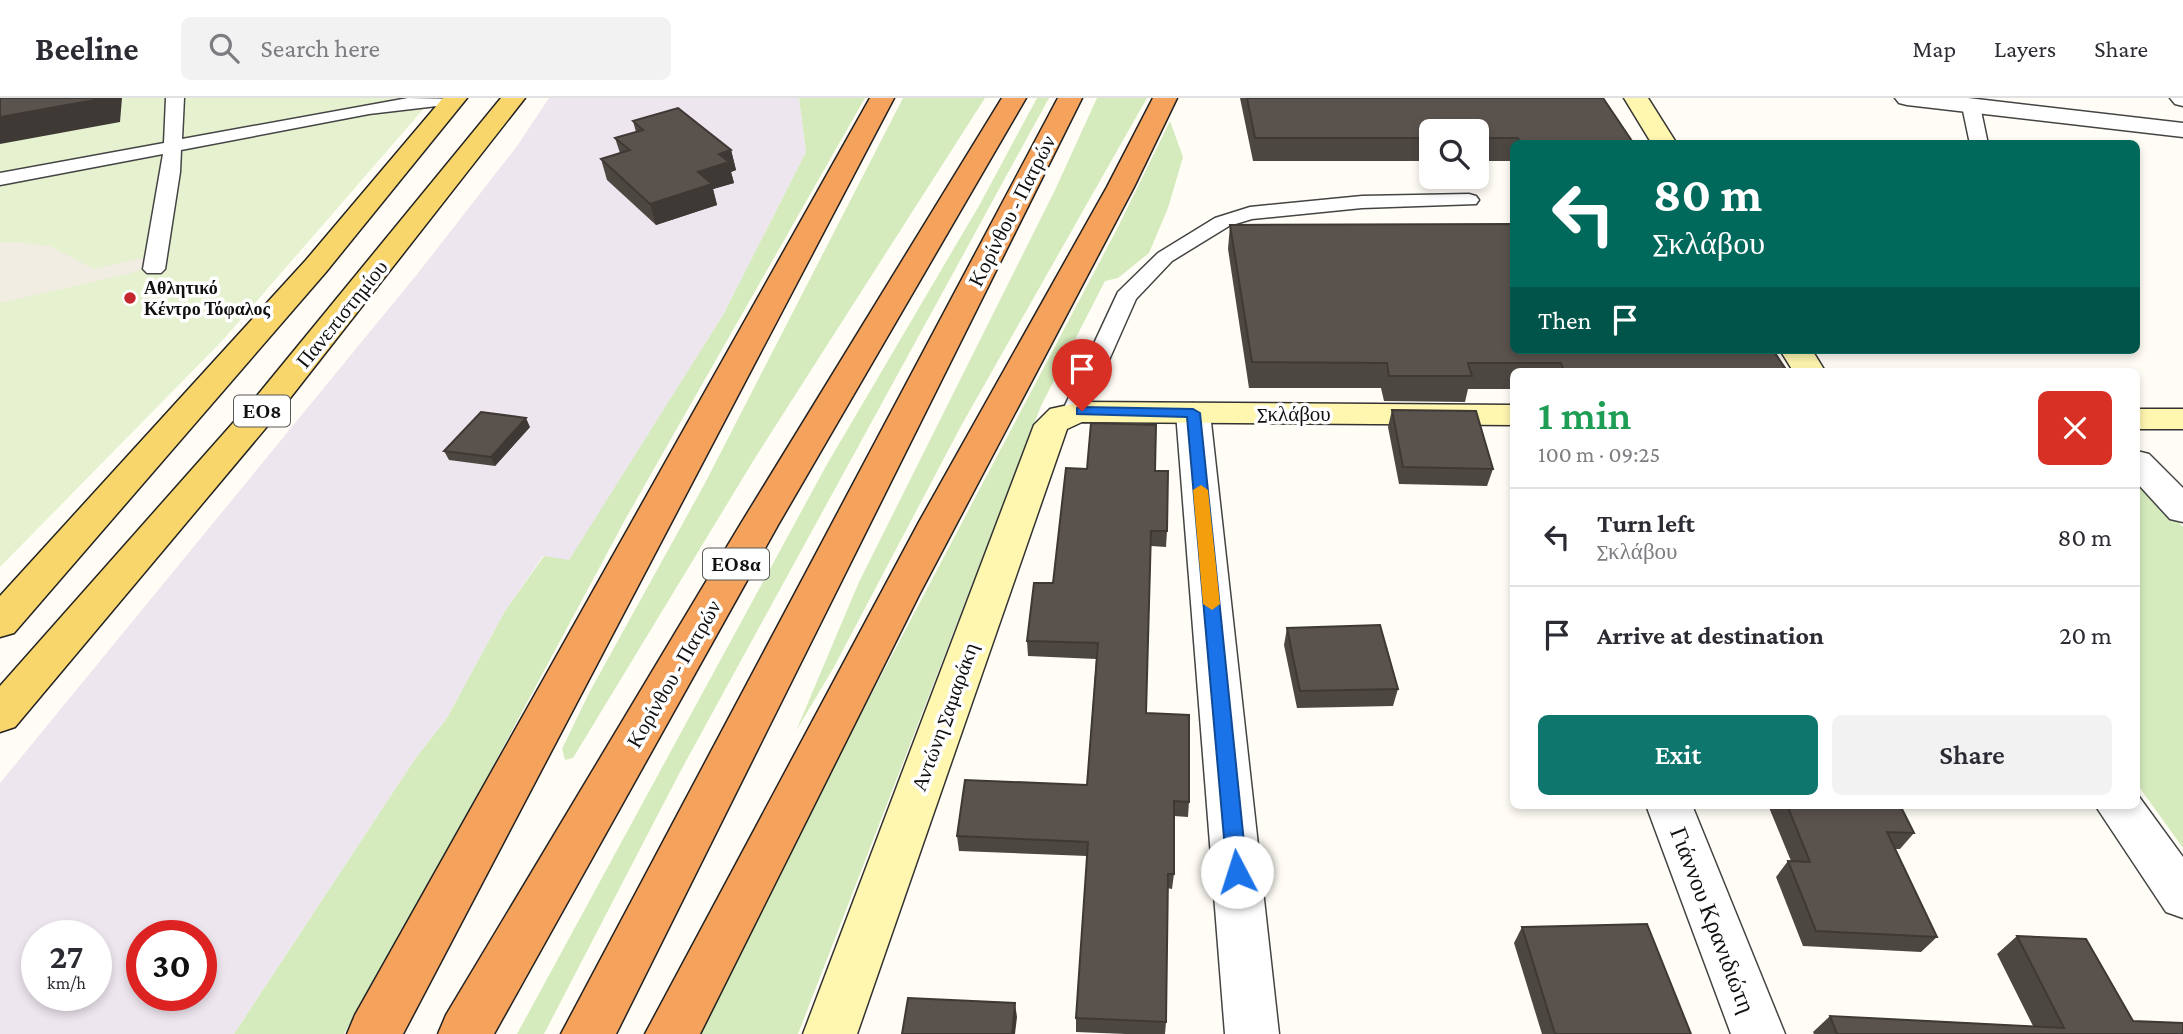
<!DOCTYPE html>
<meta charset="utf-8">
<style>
:root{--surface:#fff;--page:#f2f2f3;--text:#2b2b33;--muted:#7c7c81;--line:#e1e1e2;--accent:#0f766e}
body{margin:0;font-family:"Crimson Pro",serif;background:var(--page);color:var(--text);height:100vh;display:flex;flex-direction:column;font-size:26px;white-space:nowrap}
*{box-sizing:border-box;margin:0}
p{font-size:23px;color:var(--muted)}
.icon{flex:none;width:38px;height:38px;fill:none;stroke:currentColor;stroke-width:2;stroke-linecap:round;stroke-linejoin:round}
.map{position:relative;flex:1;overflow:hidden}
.details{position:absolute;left:1510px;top:270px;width:630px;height:441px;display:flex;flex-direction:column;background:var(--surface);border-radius:10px;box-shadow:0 4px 10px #0003}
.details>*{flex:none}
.guide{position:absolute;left:1510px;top:42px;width:630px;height:214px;border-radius:10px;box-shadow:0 4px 10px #0003;background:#00695c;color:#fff;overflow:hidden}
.fabs{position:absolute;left:1419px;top:21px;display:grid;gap:14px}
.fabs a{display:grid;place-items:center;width:70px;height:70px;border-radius:10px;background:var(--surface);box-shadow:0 4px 10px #0003;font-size:35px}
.speed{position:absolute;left:21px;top:822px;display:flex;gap:14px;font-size:35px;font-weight:700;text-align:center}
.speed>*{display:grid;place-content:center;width:91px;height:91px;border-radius:50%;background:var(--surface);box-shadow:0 4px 10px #0003;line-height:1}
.speed small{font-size:18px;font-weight:400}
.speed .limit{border:10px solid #d22;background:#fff;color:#111}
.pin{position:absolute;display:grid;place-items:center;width:60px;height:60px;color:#fff;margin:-72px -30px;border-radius:50% 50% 50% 0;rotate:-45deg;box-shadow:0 0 7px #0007}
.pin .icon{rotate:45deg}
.me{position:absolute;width:77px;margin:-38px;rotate:355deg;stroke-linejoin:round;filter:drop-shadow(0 0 5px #0008)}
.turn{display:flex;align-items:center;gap:24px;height:147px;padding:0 28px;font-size:32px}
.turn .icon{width:91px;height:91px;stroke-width:2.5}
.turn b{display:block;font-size:49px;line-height:60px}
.then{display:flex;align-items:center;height:66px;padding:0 28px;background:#0003;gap:14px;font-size:26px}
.round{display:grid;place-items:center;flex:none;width:74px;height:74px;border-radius:10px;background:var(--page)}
.overview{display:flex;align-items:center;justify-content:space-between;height:119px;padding:0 28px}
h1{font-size:42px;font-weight:600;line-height:52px;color:#1e9e55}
.action{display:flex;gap:14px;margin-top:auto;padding:14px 28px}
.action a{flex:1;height:80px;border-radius:10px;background:var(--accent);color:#fff;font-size:28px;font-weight:600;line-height:80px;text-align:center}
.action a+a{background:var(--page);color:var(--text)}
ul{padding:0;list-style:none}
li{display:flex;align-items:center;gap:21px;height:98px;padding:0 28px;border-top:2px solid var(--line)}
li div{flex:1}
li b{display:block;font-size:26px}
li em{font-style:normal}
header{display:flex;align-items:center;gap:42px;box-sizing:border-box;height:98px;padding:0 35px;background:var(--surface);border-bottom:2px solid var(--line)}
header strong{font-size:33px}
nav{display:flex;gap:38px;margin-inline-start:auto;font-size:24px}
.search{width:490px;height:63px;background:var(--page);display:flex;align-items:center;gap:18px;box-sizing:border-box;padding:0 24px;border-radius:10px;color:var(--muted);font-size:26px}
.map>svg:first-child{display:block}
.industrial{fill:#eee6ef;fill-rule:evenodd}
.green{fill:#d5ebbd}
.pitch{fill:#e6f2cf}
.plaza{fill:#f1ede2}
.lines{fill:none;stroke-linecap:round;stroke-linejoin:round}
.lane-casing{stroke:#444;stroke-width:3}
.street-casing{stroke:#444;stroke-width:3}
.secondary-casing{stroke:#333;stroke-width:3}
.primary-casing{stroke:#222;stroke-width:3}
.highway-casing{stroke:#222;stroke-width:3}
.lane{fill:#fff;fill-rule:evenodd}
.street{fill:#fff;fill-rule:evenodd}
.secondary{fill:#fff6b0;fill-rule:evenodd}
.primary{fill:#f9d66b;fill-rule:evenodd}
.highway{fill:#f5a25d;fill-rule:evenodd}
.wall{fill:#4d4742}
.shaded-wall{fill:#3f3936}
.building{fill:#5a524d;stroke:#3f3936;stroke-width:2}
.route{fill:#1a73e8;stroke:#114b97;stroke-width:2}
.slow{fill:#f59e0b}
.poi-dot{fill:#c4262e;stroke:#fff;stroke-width:2.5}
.labels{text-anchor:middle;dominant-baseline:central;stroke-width:7;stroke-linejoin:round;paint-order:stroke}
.far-poi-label{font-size:18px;font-weight:bold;fill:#111;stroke:#fff;text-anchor:start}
.shield{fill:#fff;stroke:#585858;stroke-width:2}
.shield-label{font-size:19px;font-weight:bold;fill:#111}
.street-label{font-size:21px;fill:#111;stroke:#fff}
.near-street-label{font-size:24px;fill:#111;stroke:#fff}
</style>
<header>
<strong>Beeline</strong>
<div class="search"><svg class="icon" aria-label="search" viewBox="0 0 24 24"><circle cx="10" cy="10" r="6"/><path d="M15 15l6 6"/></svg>Search here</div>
<nav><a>Map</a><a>Layers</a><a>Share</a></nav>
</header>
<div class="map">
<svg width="2183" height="936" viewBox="0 0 2183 936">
<rect width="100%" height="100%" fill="#fffdf5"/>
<!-- industrial -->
<path class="industrial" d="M549 0H799L806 54 723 217 569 463 543 458 505 513 447 620 415 661 234 936H0V685L418 175 517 48ZM37 838H96V898H37ZM142 838H201V898H142Z"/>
<!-- green -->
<path class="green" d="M799 0H865L626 420 479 694 344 936H234L415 661 447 620 505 513 544 458 569 462 723 217 806 54Z
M903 0H985L755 360 573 660 565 662 562 651 589 595 704 387Z
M1037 0H1049L680 674 544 936H517L826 368 980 106Z
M1097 0H1147L961 328 834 569 796 633 859 484 1055 92Z
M1170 23 1183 59 1168 110 1149 155 1118 180 1105 183 1041 308 798 936H699L843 650 1118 129Z
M2137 379 2183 429V750L2137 686Z"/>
<!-- pitch -->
<path class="pitch" d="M0 0H433L223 242 0 469Z"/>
<!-- plaza -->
<path class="plaza" d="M17 144 50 148 94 171 146 159 145 169 132 175 0 205V145Z"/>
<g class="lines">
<!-- lane casing -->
<g class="lane-casing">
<path id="lane" d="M166 0H184L182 41 408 0 463 1 454 6 369 16 181 52 180 74 165 171 161 175H147L143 171 163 56 0 87V75L164 45Z
M1971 3 1980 8 1988 46H1970L1962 8Z
M1469 96 1476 98 1479 102 1476 106 1362 110 1252 121 1229 128 1172 163 1136 201 1086 314 1083 319 1074 322 1065 319 1062 314 1118 194 1158 155 1215 120 1250 109 1362 98Z"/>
</g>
<!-- street casing -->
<g class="street-casing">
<path id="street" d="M1895 0H1968L2183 25V39L1907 7 1899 5Z
M2170 0H2183V8L2175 6Z
M1193 305 1205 308 1210 315 1279 936H1225L1176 315 1181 308Z
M2137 353 2149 356 2183 390V424L2170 421 2137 385Z
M2137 696 2183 759V820L2166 814 2095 707H2137Z
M1646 707H1692L1785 936H1731Z"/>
</g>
<!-- secondary casing -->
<g class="secondary-casing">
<path id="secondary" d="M1624 0H1648L1677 46H1652Z
M1780 252H1812L1825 273H1793Z
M1082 304 1514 307V327L1082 324 1067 331 857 936H803L1034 327 1050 311Z
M2137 311H2183V331H2137Z"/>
</g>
<!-- primary casing -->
<g class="primary-casing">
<path id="primary" d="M443 0H467L326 174 14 535 0 539V498L306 162Z
M501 0H525L280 313 15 629 0 634V588L256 299Z"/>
</g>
<!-- highway casing -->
<g class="highway-casing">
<path id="highway" d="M870 0H894L403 936H347L355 917Z
M1002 0H1026L778 427 494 936H438L446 917 740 427Z
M1058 0H1082L616 936H561Z
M1153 0H1177L1134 89 919 497 700 936H645L919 424 1107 89Z"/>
</g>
<!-- lane -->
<use href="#lane" class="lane"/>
<!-- street -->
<use href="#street" class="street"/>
<!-- secondary -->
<use href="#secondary" class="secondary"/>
<!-- primary -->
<use href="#primary" class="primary"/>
<!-- highway -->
<use href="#highway" class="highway"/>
</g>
<!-- wall -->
<path class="wall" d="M1240 0H1603L1634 46H1514V67L1512 63H1477V33H1432V63H1253Z
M633 23 731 52 736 72 731 74 734 85 713 91 717 107 656 127 607 82 601 61 620 55 615 40 636 34Z
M1230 127 1787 273H1514V291H1468L1465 304 1384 303 1381 290H1249L1228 151Z
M1392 312 1493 371 1487 388 1399 386 1388 329Z
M530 329 495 368 449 362 444 353Z
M1155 373 1167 433 1166 449 1151 448 1146 615 1189 704 1188 719 1174 718V776L1172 791 1167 790 1166 924 1165 936H1126L1076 934V920L1087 758 959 753 957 738 1087 687 1096 561 1028 558 1027 543 1053 485Z
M1287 530 1398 591 1393 608 1297 610 1284 547Z
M1768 707H1900L1914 735 1900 751H1895L1937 839 1921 854 1803 848 1776 779 1788 763H1791Z
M1522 829 1691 936H1542L1514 845Z
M2017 838 2133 923 2183 936H1814L1813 934 1830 918 2033 928 1997 856Z"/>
<!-- shaded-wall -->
<path class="shaded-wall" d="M106 0H122L120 24 0 46V19Z
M731 52 736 72 731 74 734 85 713 91 717 107 656 127 650 106 698 74 719 56Z
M526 320 530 329 495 368 491 359Z
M1015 905 1017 919 1015 936H1012Z"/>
<!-- building -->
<path class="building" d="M0 0H106L0 19Z
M1247 0H1603L1634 46H1521L1518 40H1477V33H1432V40H1255Z
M678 10 731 52 719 56 729 64 698 74 712 86 650 106 601 61 630 52 615 40 643 32 633 23Z
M1514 126V252H1773L1787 273H1564L1561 265H1468L1472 278H1389L1387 265 1252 264 1230 127Z
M1392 312 1476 313 1493 371 1403 369Z
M481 314 526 320 491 359 444 353Z
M1091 325 1156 327 1155 373H1168L1167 433H1151L1146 615 1189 617V704L1174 703V776H1168L1166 924 1076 920 1088 744 957 738 965 682 1087 687 1098 545 1027 543 1034 485H1053L1066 370 1087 371Z
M1380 527 1398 591 1300 593 1287 530Z
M1787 707H1900L1914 735 1887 734 1937 839 1816 833 1788 763 1810 764Z
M1647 826 1691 936H1555L1522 829Z
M2017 838 2086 841 2133 923 2183 925V936H1837L1830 918 2064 930Z
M908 900 1015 905 1012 936H902Z"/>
<!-- route -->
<path class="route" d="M1082 309 1193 311 1200 315 1247 774 1244 780 1237 783 1230 780 1227 774 1187 319 1077 316V310Z"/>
<!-- slow -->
<path class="slow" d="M1201 387 1208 392 1220 506 1212 512 1203 506 1193 392Z"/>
<!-- markers -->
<circle class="poi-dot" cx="130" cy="200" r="7"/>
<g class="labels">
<!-- far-poi labels -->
<g class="far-poi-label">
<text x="144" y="190">Αθλητικό<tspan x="144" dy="21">Κέντρο Τόφαλος</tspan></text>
</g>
<!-- shield labels -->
<g class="shield">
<rect x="234" y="297.5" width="56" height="31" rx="5"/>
<rect x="703" y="450.5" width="66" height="31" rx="5"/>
</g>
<g class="shield-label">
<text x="262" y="313">ΕΟ8</text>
<text x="736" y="466">ΕΟ8α</text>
</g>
<!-- street labels -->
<g class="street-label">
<text transform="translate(1012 113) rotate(-63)">Κορίνθου - Πατρών</text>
<text transform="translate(342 216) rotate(-51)">Πανεπιστημίου</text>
<text x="1294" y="316">Σκλάβου</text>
<text transform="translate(674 576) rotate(-60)">Κορίνθου - Πατρών</text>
<text transform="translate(945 619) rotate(-70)">Αντώνη Σαμαράκη</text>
</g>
<!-- near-street labels -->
<g class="near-street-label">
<text transform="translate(1713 822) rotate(69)">Γιάννου Κρανιδιώτη</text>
</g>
</g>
</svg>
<div class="fabs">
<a><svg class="icon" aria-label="search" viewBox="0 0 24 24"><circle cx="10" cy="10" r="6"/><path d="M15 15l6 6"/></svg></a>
</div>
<div class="speed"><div>27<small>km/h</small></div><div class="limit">30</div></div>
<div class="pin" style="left:1082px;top:313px;background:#d93025"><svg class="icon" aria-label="arrive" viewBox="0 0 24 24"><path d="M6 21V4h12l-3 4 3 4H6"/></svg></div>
<svg class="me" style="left:1237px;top:774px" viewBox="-20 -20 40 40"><circle r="19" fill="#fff"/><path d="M0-13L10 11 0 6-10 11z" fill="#1a73e8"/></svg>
<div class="guide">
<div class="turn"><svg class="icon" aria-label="left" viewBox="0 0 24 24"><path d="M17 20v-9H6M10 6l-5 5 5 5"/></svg><div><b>80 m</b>Σκλάβου</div></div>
<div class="then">Then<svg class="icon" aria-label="arrive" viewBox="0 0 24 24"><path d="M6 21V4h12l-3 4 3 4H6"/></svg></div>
</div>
<section class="details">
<div class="overview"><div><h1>1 min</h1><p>100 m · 09:25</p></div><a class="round" style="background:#d93025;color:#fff"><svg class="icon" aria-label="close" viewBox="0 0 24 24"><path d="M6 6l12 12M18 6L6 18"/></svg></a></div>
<ul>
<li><svg class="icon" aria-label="left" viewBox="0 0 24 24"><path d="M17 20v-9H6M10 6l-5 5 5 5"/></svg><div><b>Turn left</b><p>Σκλάβου</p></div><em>80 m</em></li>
<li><svg class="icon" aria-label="arrive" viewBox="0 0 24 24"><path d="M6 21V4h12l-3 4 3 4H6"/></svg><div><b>Arrive at destination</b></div><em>20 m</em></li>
</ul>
<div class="action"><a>Exit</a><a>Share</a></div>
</section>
</div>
